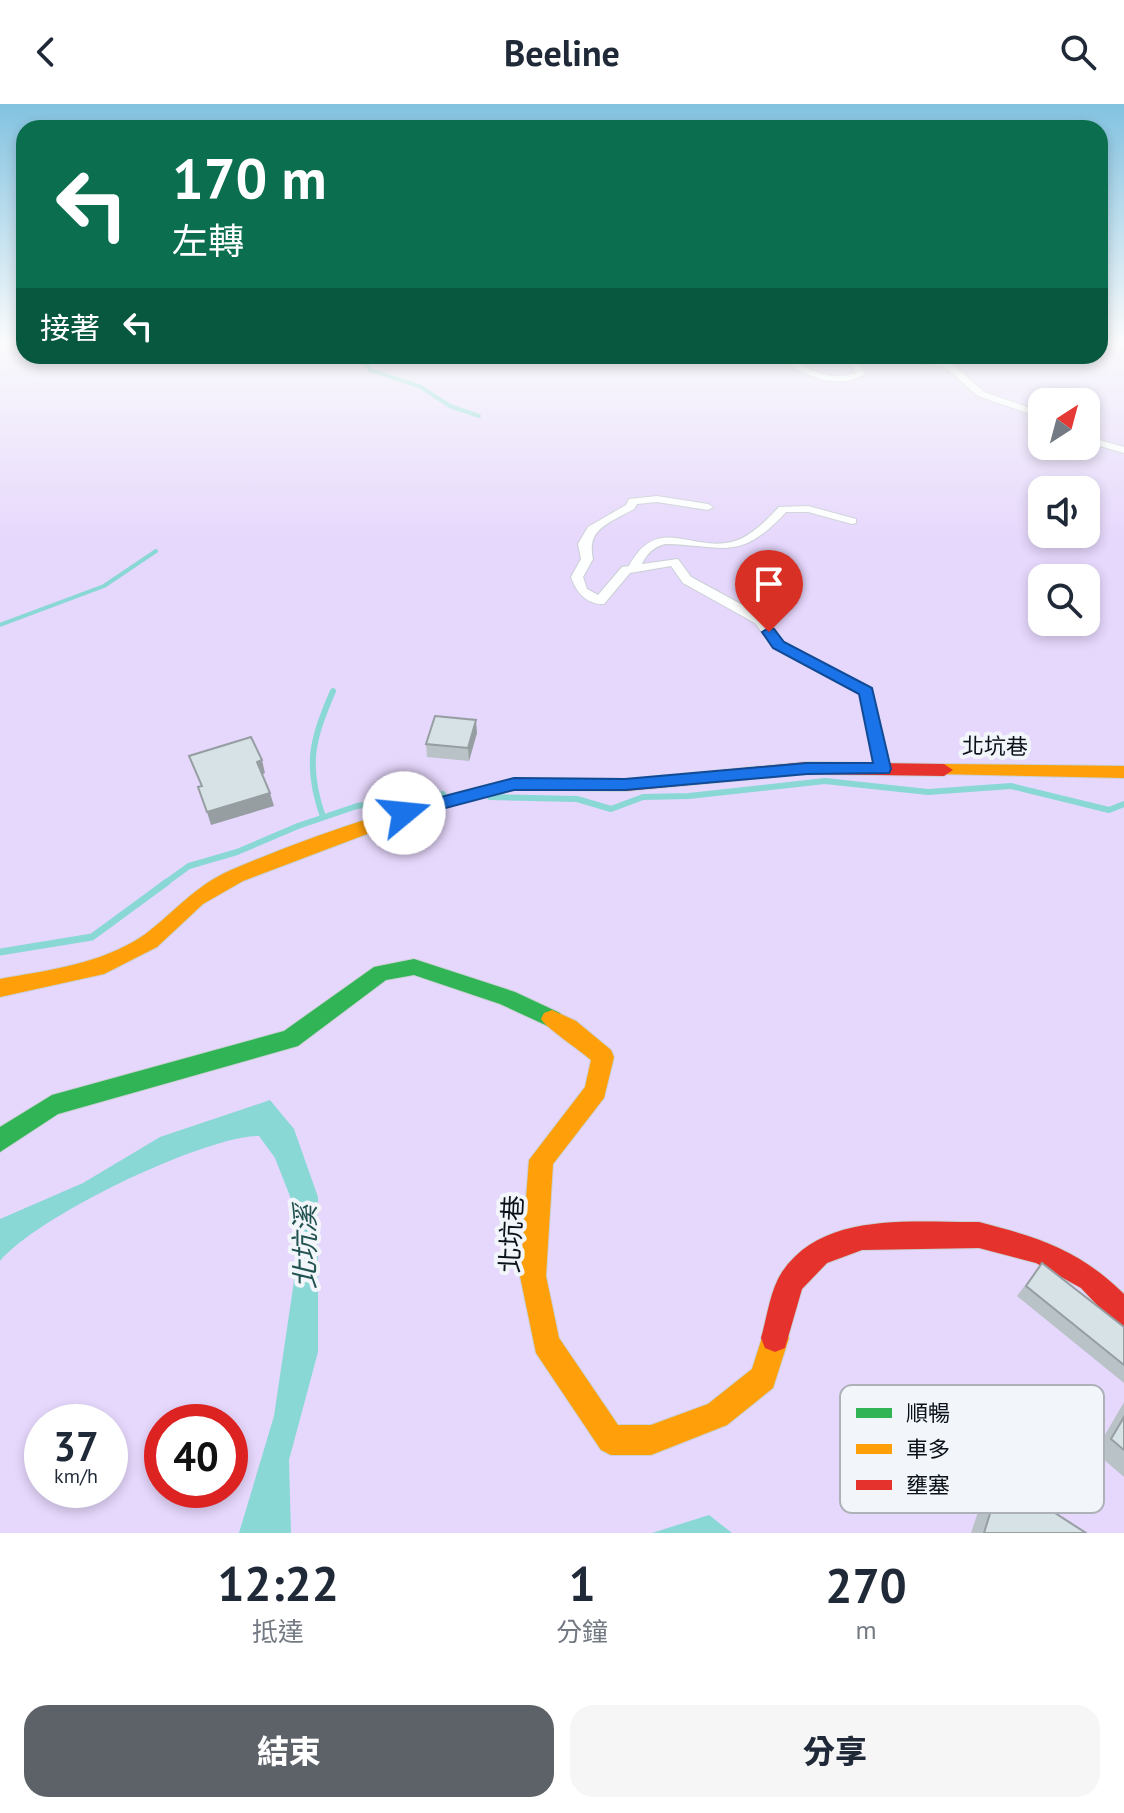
<!DOCTYPE html>
<html lang="zh-TW">
<meta charset="utf-8">
<style>
:root{--surface:#fff;--page:#f6f6f7;--text:#1f2937;--muted:#747a83;--accent:#5d6268}
body{margin:0;font-family:"PT Sans","Noto Sans TC",sans-serif;background:var(--page);color:var(--text);height:100vh;display:flex;flex-direction:column;font-size:30px;white-space:nowrap}
*{box-sizing:border-box;margin:0}
p{font-size:26px;color:var(--muted)}
.icon{flex:none;width:44px;height:44px;fill:none;stroke:currentColor;stroke-width:2;stroke-linecap:round;stroke-linejoin:round}
.map{position:relative;height:1429px;overflow:hidden}
.panel{display:flex;flex-direction:column;background:var(--surface);flex:1}
.panel>*{flex:none}
.top-card{position:absolute;left:16px;top:16px;width:1092px;height:244px;border-radius:24px;box-shadow:0 4px 12px #0003;background:#0b6e4f;color:#fff;overflow:hidden}
.needle{width:52px;rotate:36deg}
.tools{position:absolute;left:1028px;top:284px;display:grid;gap:16px}
.tools a{display:grid;place-items:center;width:72px;height:72px;border-radius:16px;background:var(--surface);box-shadow:0 4px 12px #0003;font-size:40px}
.speed{position:absolute;left:24px;top:1300px;display:flex;gap:16px;font-size:40px;font-weight:700;text-align:center}
.speed>*{display:grid;place-content:center;width:104px;height:104px;border-radius:50%;background:var(--surface);box-shadow:0 4px 12px #0003;line-height:1}
.speed small{font-size:20px;font-weight:400}
.speed .limit{border:12px solid #d22;background:#fff;color:#111}
.pin{position:absolute;display:grid;place-items:center;width:68px;height:68px;color:#fff;margin:-82px -34px;border-radius:50% 50% 50% 0;rotate:-45deg;box-shadow:0 0 8px #0007}
.pin .icon{rotate:45deg}
.me{position:absolute;width:88px;margin:-44px;rotate:73deg;stroke-linejoin:round;filter:drop-shadow(0 0 6px #0008)}
.turn{display:flex;align-items:center;gap:28px;height:168px;padding:0 24px;font-size:36px}
.turn .icon{width:104px;height:104px;stroke-width:2.5}
.turn b{display:block;font-size:56px;line-height:68px}
.then{display:flex;align-items:center;height:76px;padding:0 24px;background:#0003;gap:16px;font-size:30px}
.eta{display:flex;justify-content:space-evenly;align-items:center;height:136px;text-align:center}
.eta b{font-size:48px;font-weight:800;line-height:56px}
.action{display:flex;gap:16px;margin-top:auto;padding:16px 24px}
.action a{flex:1;height:92px;border-radius:24px;background:var(--accent);color:#fff;font-size:32px;font-weight:800;line-height:92px;text-align:center}
.action a+a{background:var(--page);color:var(--text)}
header{display:flex;justify-content:space-between;align-items:center;height:104px;padding:0 24px;background:var(--surface);font-size:36px;font-weight:800}
.map>svg:first-child{display:block}
.green{fill:#e6d7fc;fill-rule:evenodd}
.water{fill:#8ad8d5}
.lines{fill:none;stroke-linecap:round;stroke-linejoin:round}
.stream-far2{stroke:#8ad8d5;stroke-width:4}
.stream-far1{stroke:#8ad8d5;stroke-width:6}
.stream{stroke:#8ad8d5;stroke-width:7}
.street-casing{stroke:#cad0d5;stroke-width:2}
.fast-casing{stroke:#cad0d5;stroke-width:2}
.slow-casing{stroke:#cad0d5;stroke-width:2}
.jam-casing{stroke:#cad0d5;stroke-width:2}
.street{fill:#fdfefe;fill-rule:evenodd}
.fast{fill:#30b455;fill-rule:evenodd}
.slow{fill:#ff9f0a;fill-rule:evenodd}
.jam{fill:#e5322d;fill-rule:evenodd}
.wall{fill:#b9c2c7}
.shaded-wall{fill:#969ea2}
.building{fill:#d7e2e7;stroke:#969ea2;stroke-width:2}
.route{fill:#1a73e8;stroke:#114b97;stroke-width:2}
.labels{text-anchor:middle;dominant-baseline:central;stroke-width:8;stroke-linejoin:round;paint-order:stroke}
.street-label{font-size:22px;fill:#0b121a;stroke:#f2f6fb}
.near-street-label{font-size:26px;fill:#0b121a;stroke:#f2f6fb}
.near-water-label{font-size:28px;font-style:italic;fill:#225350;stroke:#f2f6fb}
.key{fill:#f2f6fb;stroke:#adb2b8;stroke-width:2}
.key-label{font-size:22px;fill:#0b121a}
</style>
<header><svg class="icon" aria-label="back" viewBox="0 0 24 24"><path d="M15 5l-7 7 7 7"/></svg>Beeline<svg class="icon" aria-label="search" viewBox="0 0 24 24"><circle cx="10" cy="10" r="6"/><path d="M15 15l6 6"/></svg></header>
<div class="map">
<svg width="1124" height="1429" viewBox="0 0 1124 1429">
<rect width="100%" height="100%" fill="#f4f6f9"/>
<!-- green -->
<path class="green" d="M0 239H24V252H1100V239H1124V1429H0ZM1042 298H1086V342H1042ZM1042 386H1086V430H1042ZM1042 474H1086V518H1042ZM42 1318H110V1386H42ZM162 1318H230V1386H162Z"/>
<!-- water -->
<path class="water" d="M270 996 294 1025 318 1093V1248L289 1356 291 1429H239L274 1312 302 1123 275 1054 259 1032C201 1033 37 1113 0 1157V1115L83 1079 160 1033Z
M709 1411 732 1429H652Z"/>
<g class="lines">
<!-- stream-far2 -->
<path class="stream-far2" d="M361 252 370 266 419 282 450 302 479 312
M628 255 632 252
M0 521 104 482 156 447"/>
<!-- stream-far1 -->
<path class="stream-far1" d="M490 693 577 695 611 705 643 693 689 692 825 677 928 688 1011 682 1109 706 1124 700
M323 713C305 661 312 636 333 587
M164 780 189 762 237 748 298 722 357 702 443 690"/>
<!-- stream -->
<path class="stream" d="M0 848 92 833 167 778"/>
<!-- street casing -->
<g class="street-casing">
<path id="street" d="M760 252H769L761 259 757 256Z
M791 252H799V259C818 271 835 276 856 269L848 254 861 252 857 255 865 270C841 284 814 276 792 262Z
M873 252 929 253 951 259 984 288 1042 308V314L978 292 945 263Z
M1086 332 1124 343V349L1086 338Z
M657 392 708 400 713 403 708 406 657 398 637 400 634 405C610 419 586 424 593 455L583 473 587 485 598 491 622 463 629 462C658 408 692 450 735 437 751 432 768 415 779 403L808 402 856 415V419L852 420 808 408H786C739 459 725 441 665 440 654 443 647 449 642 460L678 455 691 473 765 513 784 538 872 585 891 665 888 669H878L875 665 860 590 774 544 755 519 683 479 671 462 630 469 604 500C587 501 576 488 571 473L581 455 578 440 588 423 626 401 629 395Z"/>
</g>
<!-- fast casing -->
<g class="fast-casing">
<path id="fast" d="M414 855 515 888 560 909 563 915 560 921 552 924 500 900 414 871 386 876 298 942 58 1010 0 1048V1023L52 991 284 927 374 863Z"/>
</g>
<!-- slow casing -->
<g class="slow-casing">
<path id="slow" d="M944 660 1124 662V674L938 670 935 666 938 662Z
M514 674H547L556 680 547 686H514L433 705 243 777 203 800 157 843 104 870 0 893V875C49 866 102 860 144 831 175 808 193 783 231 766 322 727 418 697 514 674Z
M552 906 576 917 611 946 614 953 604 994 553 1060 546 1172 559 1234 618 1321H651L708 1300 752 1265 765 1224 775 1220 785 1224 789 1234 773 1284 727 1321 651 1351H611L601 1346 536 1249 520 1172 529 1056 585 983 591 956C581 947 545 923 541 915L544 909Z"/>
</g>
<!-- jam casing -->
<g class="jam-casing">
<path id="jam" d="M807 658 944 660 953 666 944 672 807 670 625 687 547 686 538 680 547 674 625 675Z
M979 1118C1040 1134 1078 1145 1124 1190V1223L1114 1219 1081 1184 1036 1159 979 1144 862 1146 827 1159 802 1185 785 1244 775 1248 765 1244 761 1234C767 1214 770 1186 782 1168 824 1106 915 1119 979 1118Z"/>
</g>
<!-- street -->
<use href="#street" class="street"/>
<!-- fast -->
<use href="#fast" class="fast"/>
<!-- slow -->
<use href="#slow" class="slow"/>
<!-- jam -->
<use href="#jam" class="jam"/>
</g>
<!-- wall -->
<path class="wall" d="M477 629 469 657 427 653 426 640Z
M1042 1159 1124 1223V1279L1017 1192Z
M1124 1298V1373L1095 1348Z
M1001 1374 1086 1429H971L984 1390Z"/>
<!-- shaded-wall -->
<path class="shaded-wall" d="M476 616 477 629 469 657 468 644Z
M262 656 265 669 261 671 257 658Z
M270 689 274 702 211 721 207 708Z"/>
<!-- building -->
<path class="building" d="M435 612 476 616 468 644 426 640Z
M251 633 262 656 257 658 270 689 207 708 198 683 202 682 189 652Z
M1042 1159 1124 1223V1261L1026 1182Z
M1124 1313V1346L1111 1335Z
M1001 1374 1086 1429H984Z"/>
<!-- sky -->
<linearGradient id="sky" x2="0" y2="1"><stop stop-color="#82c2e0"/><stop offset="0.54" stop-color="#fafbfc"/><stop offset="1" stop-color="#fafbfc" stop-opacity="0"/></linearGradient>
<rect width="1124" height="439" fill="url(#sky)"/>
<!-- route -->
<path class="route" d="M769 524 774 525 784 538 872 584 891 665 889 669 807 670 625 686H514L404 715 395 709 398 704 514 674 625 675 807 659H873L859 590 773 544 762 528Z"/>
<g class="labels">
<!-- street labels -->
<g class="street-label">
<text transform="translate(995 642) rotate(1)">北坑巷</text>
</g>
<!-- near-street labels -->
<g class="near-street-label">
<text transform="translate(511 1130) rotate(-87)">北坑巷</text>
</g>
<!-- near-water labels -->
<g class="near-water-label">
<text transform="translate(304 1143) rotate(-90)">北坑溪</text>
</g>
</g>
<!-- legend -->
<rect x="840" y="1281" width="264" height="128" rx="12" class="key"/>
<rect x="856" y="1304" width="36" height="10" fill="#30b455"/>
<rect x="856" y="1340" width="36" height="10" fill="#ff9f0a"/>
<rect x="856" y="1376" width="36" height="10" fill="#e5322d"/>
<g class="key-label">
<text x="906" y="1317">順暢</text>
<text x="906" y="1353">車多</text>
<text x="906" y="1389">壅塞</text>
</g>
</svg>
<div class="tools">
<a><svg class="needle" viewBox="-14 -14 28 28"><path d="M0-13l5 13h-10z" fill="#e53935"/><path d="M0 13l5-13h-10z" fill="#747a83"/></svg></a>
<a><svg class="icon" aria-label="sound" viewBox="0 0 24 24"><path d="M4 9h4l5-4v14l-5-4H4zM17 9q2 3 0 6"/></svg></a>
<a><svg class="icon" aria-label="search" viewBox="0 0 24 24"><circle cx="10" cy="10" r="6"/><path d="M15 15l6 6"/></svg></a>
</div>
<div class="speed"><div>37<small>km/h</small></div><div class="limit">40</div></div>
<div class="pin" style="left:769px;top:528px;background:#d93025"><svg class="icon" aria-label="arrive" viewBox="0 0 24 24"><path d="M6 21V4h12l-3 4 3 4H6"/></svg></div>
<svg class="me" style="left:404px;top:709px" viewBox="-20 -20 40 40"><circle r="19" fill="#fff"/><path d="M0-13L10 11 0 6-10 11z" fill="#1a73e8"/></svg>
<div class="top-card">
<div class="turn"><svg class="icon" aria-label="left" viewBox="0 0 24 24"><path d="M17 20v-9H6M10 6l-5 5 5 5"/></svg><div><b>170 m</b>左轉</div></div>
<div class="then">接著<svg class="icon" aria-label="left" viewBox="0 0 24 24"><path d="M17 20v-9H6M10 6l-5 5 5 5"/></svg></div>
</div>
</div>
<section class="panel">
<div class="eta">
<div><b>12:22</b><p>抵達</p></div>
<div><b>1</b><p>分鐘</p></div>
<div><b>270</b><p>m</p></div>
</div>
<div class="action"><a>結束</a><a>分享</a></div>
</section>
